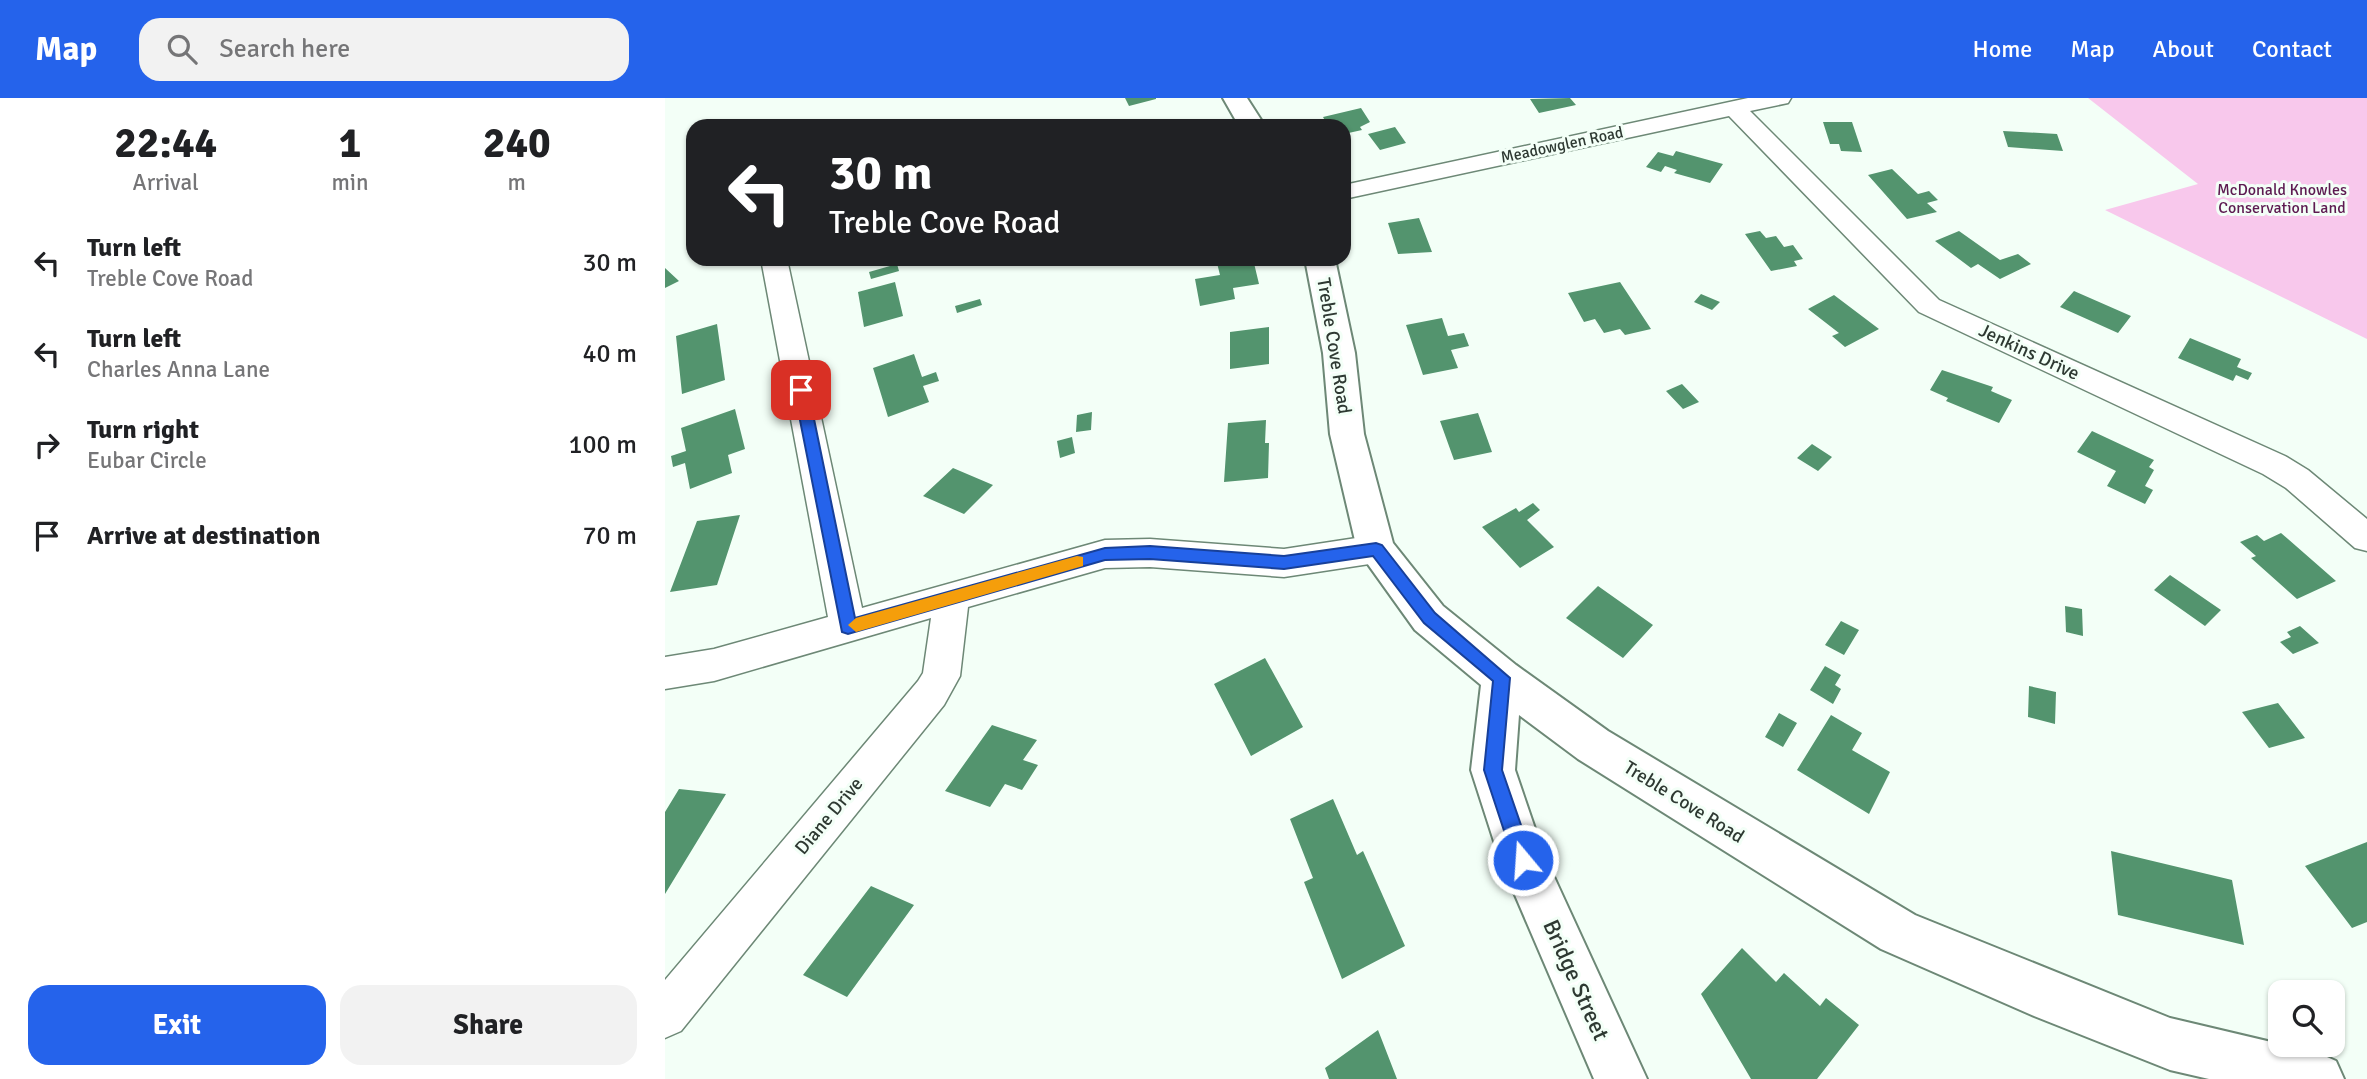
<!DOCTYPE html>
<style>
:root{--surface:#fff;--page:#f2f2f2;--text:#202124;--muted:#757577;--accent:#2563eb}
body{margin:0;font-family:Signika,sans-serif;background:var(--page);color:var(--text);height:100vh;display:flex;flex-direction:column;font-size:26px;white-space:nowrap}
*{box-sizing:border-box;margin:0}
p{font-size:23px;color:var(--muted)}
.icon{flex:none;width:38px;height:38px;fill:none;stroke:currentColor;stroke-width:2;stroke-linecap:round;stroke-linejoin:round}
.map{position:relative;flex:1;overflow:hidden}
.panel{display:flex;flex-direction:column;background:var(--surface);width:665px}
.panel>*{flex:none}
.guide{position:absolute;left:21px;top:21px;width:665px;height:147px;border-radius:21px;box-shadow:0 2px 5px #0004;background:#202124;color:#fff;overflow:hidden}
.buttons{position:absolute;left:1603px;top:882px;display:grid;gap:14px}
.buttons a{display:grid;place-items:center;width:77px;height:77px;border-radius:14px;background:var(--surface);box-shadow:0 2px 5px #0004;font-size:35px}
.pin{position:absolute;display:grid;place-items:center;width:60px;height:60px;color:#fff;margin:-30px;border-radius:14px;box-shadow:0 4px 10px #0006}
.me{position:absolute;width:77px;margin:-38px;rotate:342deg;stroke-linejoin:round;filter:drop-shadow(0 0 5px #0008)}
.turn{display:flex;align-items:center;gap:24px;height:147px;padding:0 28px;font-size:32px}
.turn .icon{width:91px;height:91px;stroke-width:2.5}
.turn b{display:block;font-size:49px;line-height:60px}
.eta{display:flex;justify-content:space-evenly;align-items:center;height:119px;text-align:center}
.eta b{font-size:42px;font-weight:700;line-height:49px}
.button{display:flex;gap:14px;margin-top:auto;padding:14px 28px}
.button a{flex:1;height:80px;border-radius:21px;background:var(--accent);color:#fff;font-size:28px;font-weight:700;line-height:80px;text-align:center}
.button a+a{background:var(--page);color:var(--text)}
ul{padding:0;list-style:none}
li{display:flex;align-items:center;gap:21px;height:91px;padding:0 28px}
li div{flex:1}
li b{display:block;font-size:26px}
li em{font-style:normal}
header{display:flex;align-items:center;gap:42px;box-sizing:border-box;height:98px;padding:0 35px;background:var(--accent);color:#fff}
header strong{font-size:33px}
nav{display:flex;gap:38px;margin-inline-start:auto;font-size:24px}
.search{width:490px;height:63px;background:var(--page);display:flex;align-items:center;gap:18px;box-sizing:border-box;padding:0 24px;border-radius:21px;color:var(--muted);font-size:26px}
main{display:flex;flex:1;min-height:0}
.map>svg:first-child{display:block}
.green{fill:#f8c8ec}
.building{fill:#53946e}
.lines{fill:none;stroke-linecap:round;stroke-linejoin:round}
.minor-casing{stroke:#6d8876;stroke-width:3}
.major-casing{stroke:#6d8876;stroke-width:4}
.minor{fill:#fff;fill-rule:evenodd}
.major{fill:#fff;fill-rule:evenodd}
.route{fill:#2563eb;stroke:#184099;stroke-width:2}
.slow{fill:#f59e0b}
.labels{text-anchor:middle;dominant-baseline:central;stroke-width:6;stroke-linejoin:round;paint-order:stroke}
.far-street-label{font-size:16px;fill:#2e3932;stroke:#f3fff7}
.far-park-label{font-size:16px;fill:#5d1a51;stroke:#f3fff7}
.street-label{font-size:19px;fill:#2e3932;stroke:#f3fff7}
.near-street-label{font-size:23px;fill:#2e3932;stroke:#f3fff7}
</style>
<header>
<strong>Map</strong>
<div class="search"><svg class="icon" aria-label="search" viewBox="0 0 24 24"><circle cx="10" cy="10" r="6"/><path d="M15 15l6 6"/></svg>Search here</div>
<nav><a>Home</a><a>Map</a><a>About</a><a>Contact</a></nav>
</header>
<main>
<section class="panel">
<div class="eta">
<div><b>22:44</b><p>Arrival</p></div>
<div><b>1</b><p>min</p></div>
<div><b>240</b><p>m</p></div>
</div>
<ul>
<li><svg class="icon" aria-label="left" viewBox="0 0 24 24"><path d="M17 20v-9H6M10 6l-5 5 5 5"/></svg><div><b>Turn left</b><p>Treble Cove Road</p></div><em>30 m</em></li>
<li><svg class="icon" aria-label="left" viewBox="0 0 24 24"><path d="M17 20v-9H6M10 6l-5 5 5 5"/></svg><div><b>Turn left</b><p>Charles Anna Lane</p></div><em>40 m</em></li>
<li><svg class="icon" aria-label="right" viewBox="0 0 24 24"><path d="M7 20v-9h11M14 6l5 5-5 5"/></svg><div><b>Turn right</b><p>Eubar Circle</p></div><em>100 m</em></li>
<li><svg class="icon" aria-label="arrive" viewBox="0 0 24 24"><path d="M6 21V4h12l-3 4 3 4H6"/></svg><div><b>Arrive at destination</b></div><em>70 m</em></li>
</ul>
<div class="button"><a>Exit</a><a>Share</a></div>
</section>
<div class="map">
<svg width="1702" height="981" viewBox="0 0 1702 981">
<rect width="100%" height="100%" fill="#f3fff7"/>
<!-- green -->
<path class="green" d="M1423 0H1702V241L1440 112 1533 86Z"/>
<!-- building -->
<path class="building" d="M460 0H491V1L464 8Z
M905 0 911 7 874 15 865 1Z
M696 10 705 24 695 29 697 32 679 36V28H663L658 19Z
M1158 24H1187L1197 54 1176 53 1174 46H1165Z
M730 29 741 45 715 52 703 36Z
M1338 33 1392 36 1398 53 1343 49Z
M1011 53 1058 66 1045 85 1009 75 1012 72 1000 68 996 74 981 69 993 54 1008 58Z
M1227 71 1253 96 1264 93 1273 102 1262 105 1272 114 1242 121 1203 77Z
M754 120 767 154 733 156 723 125Z
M1095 133 1101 140 1111 138 1119 149 1128 147 1138 161 1129 163 1132 168 1106 173 1080 136Z
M1294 133 1335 162 1353 156 1366 166 1335 181 1313 166 1306 170 1270 143Z
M551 161H588L594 186 568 190 570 201 535 208 530 181 555 177Z
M232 166 234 173 206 181 204 174Z
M0 170 14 183 0 190Z
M230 184 238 218 199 229 193 194Z
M955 184 986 231 960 237 955 231 939 235 930 221 919 224 903 195Z
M1409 193 1466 218 1453 235 1395 209Z
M1036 196 1055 204 1047 212 1029 204Z
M1169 197 1214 231 1180 249 1167 238 1174 235 1143 211Z
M315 201 317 207 292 215 290 208Z
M777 220 783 238 799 235 804 248 786 252 793 270 758 277 741 227Z
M52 226 60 282 17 296 11 238Z
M604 229V266L565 271V234Z
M1525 240 1576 261 1572 269 1587 275 1583 282 1571 277 1568 283 1513 260Z
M249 256 257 279 271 274 274 283 258 288 264 304 223 319 208 270Z
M1277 272 1328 289 1326 293 1347 302 1334 325 1281 303 1283 300 1265 292Z
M1017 286 1034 304 1018 311 1001 293Z
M70 311 80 351 63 357 67 375 25 391 20 365 8 369 6 358 21 353 16 330Z
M427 314 426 332 411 334 412 317Z
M813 315 827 354 789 362 775 323Z
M601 322 600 345H604L603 380 559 384 563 325Z
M1427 333 1489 362 1484 369 1489 372 1480 388 1488 392 1480 406 1442 388 1451 373 1412 354Z
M407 339 410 355 395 360 392 343Z
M1147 346 1167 359 1153 373 1132 360Z
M288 370 328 387 299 416 258 398Z
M868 405 875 412 862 422 889 449 855 470 817 429 851 410 854 414Z
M75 417 52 487 5 494 32 423Z
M1616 435 1671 483 1632 501 1586 460 1591 458 1575 444 1592 437 1599 443Z
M1505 477 1556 512 1540 528 1489 492Z
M933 488 988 527 958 560 901 520Z
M1400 508 1417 511 1418 538 1401 534Z
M1176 523 1194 532 1179 557 1160 547Z
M1635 528 1654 545 1628 556 1615 544 1626 539 1622 534Z
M600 560 638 629 586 658 549 586Z
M1160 568 1176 577 1170 587 1176 591 1168 606 1145 592Z
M1364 588 1391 594 1390 626 1363 619Z
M1613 605 1640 640 1604 650 1577 614Z
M1114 615 1132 625 1118 649 1100 639Z
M1166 617 1197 635 1187 652 1225 674 1204 716 1132 672Z
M327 627 372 642 358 662 373 667 357 692 340 686 325 709 280 693Z
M14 691 61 696 0 796V714Z
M668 701 692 757 698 753 740 848 677 881 639 784 648 780 625 721Z
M1702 744V824L1687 830 1640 768Z
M1446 753 1567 782 1579 847 1453 817Z
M206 788 249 807 182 899 138 877Z
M1077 850 1111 884 1119 875 1155 908 1161 900 1194 927 1152 981H1086L1036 896Z
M713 932 732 981H664L660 970Z"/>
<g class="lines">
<!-- minor casing -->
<g class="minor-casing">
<path id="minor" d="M1083 0H1126L1123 5 1085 13 1274 202 1620 358 1643 372 1702 421V453L1690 450 1621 390 1598 376 1254 214 1064 18 679 101V87Z
M96 161H122L197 510 440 442 485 441 619 451 711 437 723 441 728 451 723 461 711 465 619 479 485 469 440 470 303 509 295 578 279 607 16 933 0 940V882L253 583 258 575 266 520 49 583 0 591V559L49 551 163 519Z"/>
</g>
<!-- major casing -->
<g class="major-casing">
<path id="major" d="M558 0H582L600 28H574Z
M640 161H670L690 255 699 336 728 445 778 508 851 567 943 633 1250 817 1505 920 1653 955 1671 963 1679 981H1544L1505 972 1369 918 1216 851 913 661 854 617 850 672 879 757 982 981H929L835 762 806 672 816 587 750 532 692 451 665 336 658 255Z"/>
</g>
<!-- minor -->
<use href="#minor" class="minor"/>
<!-- major -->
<use href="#major" class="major"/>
</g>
<!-- route -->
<path class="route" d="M136 288 143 292 190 520 440 450 485 448 619 458 711 445 717 447 770 515 845 580 837 672 868 762 865 769 858 772 851 769 819 672 828 583 759 525 708 458 619 471 485 461 440 462 183 536 177 534 129 292Z"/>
<!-- slow -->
<path class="slow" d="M412 458 418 459V468L191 534 183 527 191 520Z"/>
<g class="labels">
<!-- far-street labels -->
<g class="far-street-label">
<text transform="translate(897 47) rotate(-12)">Meadowglen Road</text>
</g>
<!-- far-park labels -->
<g class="far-park-label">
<text x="1617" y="92">McDonald Knowles<tspan x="1617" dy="18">Conservation Land</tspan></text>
</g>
<!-- street labels -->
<g class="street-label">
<text transform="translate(669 248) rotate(81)">Treble Cove Road</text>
<text transform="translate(1364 254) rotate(25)">Jenkins Drive</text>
<text transform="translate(1019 704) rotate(32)">Treble Cove Road</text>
<text transform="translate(164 718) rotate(-50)">Diane Drive</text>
</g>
<!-- near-street labels -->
<g class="near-street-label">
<text transform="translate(911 882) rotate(66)">Bridge Street</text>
</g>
</g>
</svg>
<div class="buttons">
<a><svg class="icon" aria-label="search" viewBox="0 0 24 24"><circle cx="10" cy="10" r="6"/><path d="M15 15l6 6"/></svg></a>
</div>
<div class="pin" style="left:136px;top:292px;background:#d93025"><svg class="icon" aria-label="arrive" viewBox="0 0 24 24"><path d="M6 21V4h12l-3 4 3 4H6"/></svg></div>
<svg class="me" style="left:858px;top:762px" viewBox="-20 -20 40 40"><circle r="17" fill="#2563eb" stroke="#fff" stroke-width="3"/><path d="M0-11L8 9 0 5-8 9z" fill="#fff"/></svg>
<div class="guide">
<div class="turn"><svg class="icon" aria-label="left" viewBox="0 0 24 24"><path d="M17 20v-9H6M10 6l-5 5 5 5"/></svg><div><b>30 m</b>Treble Cove Road</div></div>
</div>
</div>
</main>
